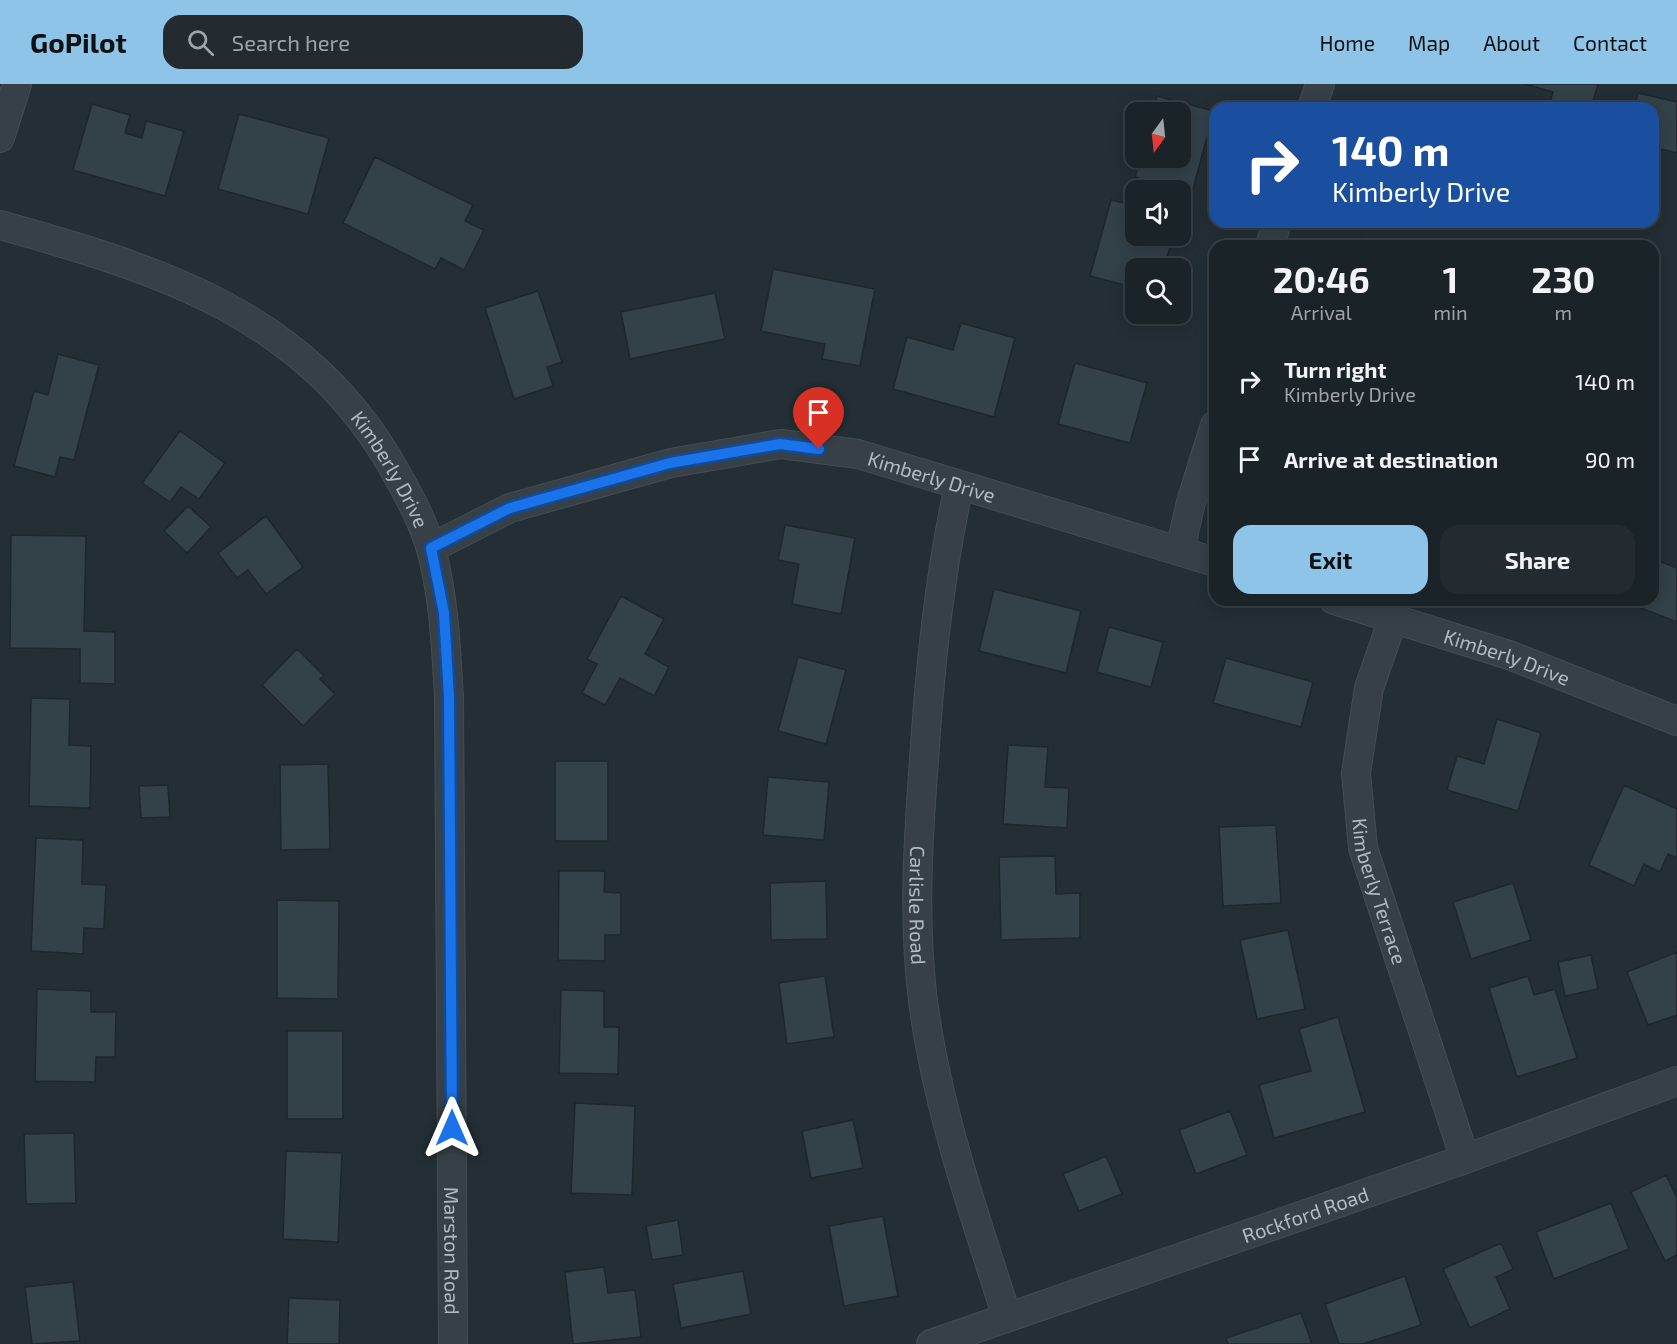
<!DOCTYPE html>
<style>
:root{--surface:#1a2328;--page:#232b30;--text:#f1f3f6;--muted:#9fa4a8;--line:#384045;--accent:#8fc4e9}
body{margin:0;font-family:"Exo 2",sans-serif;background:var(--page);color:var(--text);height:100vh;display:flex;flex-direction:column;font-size:22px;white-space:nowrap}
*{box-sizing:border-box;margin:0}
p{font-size:20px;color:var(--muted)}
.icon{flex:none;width:33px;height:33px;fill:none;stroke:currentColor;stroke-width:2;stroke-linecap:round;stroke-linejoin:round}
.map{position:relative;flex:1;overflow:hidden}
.panel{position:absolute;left:1209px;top:156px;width:450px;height:366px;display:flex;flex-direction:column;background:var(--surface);border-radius:18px;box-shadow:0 3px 15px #0003,0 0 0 2px var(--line)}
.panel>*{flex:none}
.top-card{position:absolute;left:1209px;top:18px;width:450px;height:126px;border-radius:18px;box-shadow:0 3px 15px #0003,0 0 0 2px var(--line);background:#1a4fa0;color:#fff;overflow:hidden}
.needle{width:39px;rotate:195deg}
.controls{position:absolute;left:1125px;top:18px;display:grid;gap:12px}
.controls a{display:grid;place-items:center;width:66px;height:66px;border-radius:12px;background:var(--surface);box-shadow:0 3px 15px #0003,0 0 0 2px var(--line);font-size:30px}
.pin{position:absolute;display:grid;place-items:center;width:51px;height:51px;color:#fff;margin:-62px -26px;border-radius:50% 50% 50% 0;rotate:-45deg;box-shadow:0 0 6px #0007}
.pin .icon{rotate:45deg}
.me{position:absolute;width:66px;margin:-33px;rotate:0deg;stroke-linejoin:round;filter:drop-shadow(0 0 4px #0008)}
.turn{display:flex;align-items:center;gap:21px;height:126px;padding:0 24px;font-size:27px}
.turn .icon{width:78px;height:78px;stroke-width:2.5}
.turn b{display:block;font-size:42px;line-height:51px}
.eta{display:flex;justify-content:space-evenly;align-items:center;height:102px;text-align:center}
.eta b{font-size:36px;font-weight:700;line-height:42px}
.primary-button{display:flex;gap:12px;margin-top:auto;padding:12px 24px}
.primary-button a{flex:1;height:69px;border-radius:18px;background:var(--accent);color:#111;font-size:24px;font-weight:700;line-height:69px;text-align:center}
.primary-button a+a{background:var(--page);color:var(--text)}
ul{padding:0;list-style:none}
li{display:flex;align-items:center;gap:18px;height:78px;padding:0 24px}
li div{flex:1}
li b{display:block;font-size:22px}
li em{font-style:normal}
header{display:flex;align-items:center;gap:36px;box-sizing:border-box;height:84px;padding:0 30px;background:var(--accent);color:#111}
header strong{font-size:28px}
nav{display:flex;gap:33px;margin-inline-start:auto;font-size:21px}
.search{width:420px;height:54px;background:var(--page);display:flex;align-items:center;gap:15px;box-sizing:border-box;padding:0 21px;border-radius:18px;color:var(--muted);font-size:22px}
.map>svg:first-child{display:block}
.building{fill:#334149;stroke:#1e272d;stroke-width:1.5}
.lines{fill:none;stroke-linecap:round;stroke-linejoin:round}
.minor-casing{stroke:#434c52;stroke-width:30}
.minor{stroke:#364046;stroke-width:28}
.route-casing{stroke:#114b97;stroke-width:15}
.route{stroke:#1a73e8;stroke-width:10}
.labels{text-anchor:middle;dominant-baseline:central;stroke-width:6;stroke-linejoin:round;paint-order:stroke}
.street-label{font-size:20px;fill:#b1bbc2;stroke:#1c252b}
</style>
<header>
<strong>GoPilot</strong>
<div class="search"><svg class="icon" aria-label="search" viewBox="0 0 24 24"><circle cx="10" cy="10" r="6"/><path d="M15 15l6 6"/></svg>Search here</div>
<nav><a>Home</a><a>Map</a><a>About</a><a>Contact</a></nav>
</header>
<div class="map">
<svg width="1677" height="1260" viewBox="0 0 1677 1260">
<rect width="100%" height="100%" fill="#232f35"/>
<!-- building -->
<path class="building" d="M1525 0H1598L1591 24H1548L1553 8Z
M1638 9 1677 18V69L1653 63V24H1634Z
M1157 12 1214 27 1192 109 1135 93 1141 74H1180V28H1153Z
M92 20 130 31 125 49 142 54 146 37 184 47 165 112 73 86Z
M239 30 329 54 308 130 218 105Z
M375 73 473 121 465 137 484 146 464 186 441 174 435 185 343 139Z
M1111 116 1136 122V152H1173L1164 184H1136V204L1090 192Z
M1361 154 1388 162H1358Z
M773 185 875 205 860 282 822 275 825 260 761 247Z
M538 207 562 278 547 283 553 302 514 315 485 224Z
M715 209 725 255 630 275 621 228Z
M961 239 1015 254 994 333 893 305 907 253 953 266Z
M58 270 99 281 74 376 60 373 55 393 14 382 34 307 48 311Z
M1075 279 1147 299 1130 359 1058 340Z
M180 347 225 379 199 415 181 403 170 418 142 399Z
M188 422 211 443 187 469 164 447Z
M266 432 303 483 266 510 248 486 237 494 218 469Z
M785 441 855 454 841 530 792 520 799 480 778 476Z
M11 451 86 452 84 547 115 548V600L80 599V565L10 564Z
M1653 475 1677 484V538L1620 516H1653Z
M994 505 1081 527 1066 589 979 567Z
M621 512 664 535 645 570 669 583 654 612 620 594 605 621 582 609 597 580 587 575Z
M1109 543 1163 558 1151 603 1097 588Z
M297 565 324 592 320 595 335 610 303 642 262 601Z
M798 573 846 586 826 660 778 647Z
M1226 574 1313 598 1301 643 1213 619Z
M31 614 70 615 69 661 91 662 90 724 29 722Z
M1497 635 1541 649 1518 727 1447 706 1457 672 1484 680Z
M1008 661 1048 663 1045 703 1069 704 1067 744 1003 740Z
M555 677H608V757H555Z
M328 680 330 765 281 766 280 681Z
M768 693 829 698 824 756 763 751Z
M168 701 170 733 141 734 139 702Z
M1624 701 1677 725V774L1668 770 1660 788 1644 780 1634 802 1589 781Z
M1276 741 1281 819 1223 822 1219 743Z
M36 754 83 756 82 800 106 801 104 845 84 844 83 870 31 867Z
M1055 772 1056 810 1080 809V854L1001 856 999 773Z
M559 787H605L604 808 621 809V851H605V877L558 876Z
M826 797 827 855 771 856 770 799Z
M1513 799 1531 856 1471 875 1453 818Z
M277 816 339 817 338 915 277 914Z
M1288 846 1305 925 1257 935 1240 856Z
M1677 868V931L1648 941 1627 888Z
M1591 871 1598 905 1565 912 1558 878Z
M825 892 834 953 787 960 779 899Z
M1528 892 1534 911 1555 905 1577 974 1517 993 1489 904Z
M37 905 91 907V928H116L115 973H96L95 998 35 997Z
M561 906 604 907V943H619L618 990 559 989Z
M1338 933 1365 1028 1274 1054 1259 1001 1311 987 1299 945Z
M287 947H343V1035H287Z
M575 1019 635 1022 632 1111 571 1109Z
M1230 1027 1247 1071 1196 1090 1179 1046Z
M853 1036 863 1084 811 1094 802 1047Z
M74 1049 76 1119 26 1120 24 1050Z
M286 1067 342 1069 338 1158 283 1155Z
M1106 1072 1122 1110 1079 1127 1063 1090Z
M1666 1091 1677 1114V1171L1665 1177 1631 1108Z
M1611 1119 1629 1165 1554 1195 1536 1148Z
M883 1132 898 1212 844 1222 829 1142Z
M678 1136 683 1171 652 1176 646 1142Z
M1501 1159 1513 1185 1496 1193 1510 1225 1470 1244 1443 1185Z
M604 1183 608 1209 635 1206 641 1253 573 1260 565 1188Z
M743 1187 751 1230 681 1244 673 1200Z
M1405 1192 1421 1241 1363 1260H1339L1325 1220Z
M73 1198 80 1257 32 1260 25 1203Z
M289 1214 340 1216 339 1260H287Z
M1301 1229 1312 1260H1228L1226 1254Z"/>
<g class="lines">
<!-- minor casing -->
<g class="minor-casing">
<g id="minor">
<path d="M1312 24 1320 0"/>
<path d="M0 54 17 0"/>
<path id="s1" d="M0 141C161 186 308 231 395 387 409 412 423 437 431 465 444 513 446 563 449 613L453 1260"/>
<path d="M1270 162 1277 138"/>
<path id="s2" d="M959 402C939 493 930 584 924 676 918 756 913 837 923 917 937 1024 974 1130 1007 1233"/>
<path id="s3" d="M431 464 510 424 671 379 781 360 858 370 1215 478"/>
<path d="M1180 466 1191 418 1215 341"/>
<path id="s4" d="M1334 516 1509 571 1677 637"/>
<path id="s5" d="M1393 535 1369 604 1356 689 1363 764 1465 1075"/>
<path id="s6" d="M931 1260 1465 1075 1677 997"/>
</g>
</g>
<!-- minor -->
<use href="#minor" class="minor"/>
</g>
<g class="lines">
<!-- route casing -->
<g class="route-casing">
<path id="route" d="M452 1044 449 613 444 529 431 464 510 424 670 379 780 360 819 365"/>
</g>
<!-- route -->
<use href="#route" class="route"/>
</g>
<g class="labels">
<!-- street labels -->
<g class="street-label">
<text stroke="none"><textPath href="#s1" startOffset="476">Kimberly Drive</textPath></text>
<text stroke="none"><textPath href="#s3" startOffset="522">Kimberly Drive</textPath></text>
<text stroke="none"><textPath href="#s4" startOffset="182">Kimberly Drive</textPath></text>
<text stroke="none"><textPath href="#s5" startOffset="280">Kimberly Terrace</textPath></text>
<text stroke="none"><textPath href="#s2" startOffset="422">Carlisle Road</textPath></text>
<text stroke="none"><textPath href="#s6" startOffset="396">Rockford Road</textPath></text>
<text stroke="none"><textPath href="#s1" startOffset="1269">Marston Road</textPath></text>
</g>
</g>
</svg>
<div class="controls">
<a><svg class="needle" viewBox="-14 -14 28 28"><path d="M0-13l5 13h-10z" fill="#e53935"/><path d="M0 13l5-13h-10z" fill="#9fa4a8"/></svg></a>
<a><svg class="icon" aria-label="sound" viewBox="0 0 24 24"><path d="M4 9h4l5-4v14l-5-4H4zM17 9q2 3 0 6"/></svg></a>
<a><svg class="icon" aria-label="search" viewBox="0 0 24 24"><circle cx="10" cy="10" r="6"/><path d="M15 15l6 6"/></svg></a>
</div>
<div class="pin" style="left:819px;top:365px;background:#d93025"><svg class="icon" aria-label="arrive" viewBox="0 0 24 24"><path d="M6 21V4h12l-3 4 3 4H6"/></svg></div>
<svg class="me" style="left:452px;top:1044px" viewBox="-20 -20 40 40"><path d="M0-17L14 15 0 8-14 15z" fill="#1a73e8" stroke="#fff" stroke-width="4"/></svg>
<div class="top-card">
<div class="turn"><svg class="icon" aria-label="right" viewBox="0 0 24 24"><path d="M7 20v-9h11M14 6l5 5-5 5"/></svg><div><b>140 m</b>Kimberly Drive</div></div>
</div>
<section class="panel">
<div class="eta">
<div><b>20:46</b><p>Arrival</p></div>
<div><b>1</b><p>min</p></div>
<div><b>230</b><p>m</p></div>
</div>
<ul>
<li><svg class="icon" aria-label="right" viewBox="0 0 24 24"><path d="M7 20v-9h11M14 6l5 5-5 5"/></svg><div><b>Turn right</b><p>Kimberly Drive</p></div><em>140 m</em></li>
<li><svg class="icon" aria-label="arrive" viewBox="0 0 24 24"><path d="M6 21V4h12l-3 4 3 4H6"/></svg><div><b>Arrive at destination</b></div><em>90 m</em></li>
</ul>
<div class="primary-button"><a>Exit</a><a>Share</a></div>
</section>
</div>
